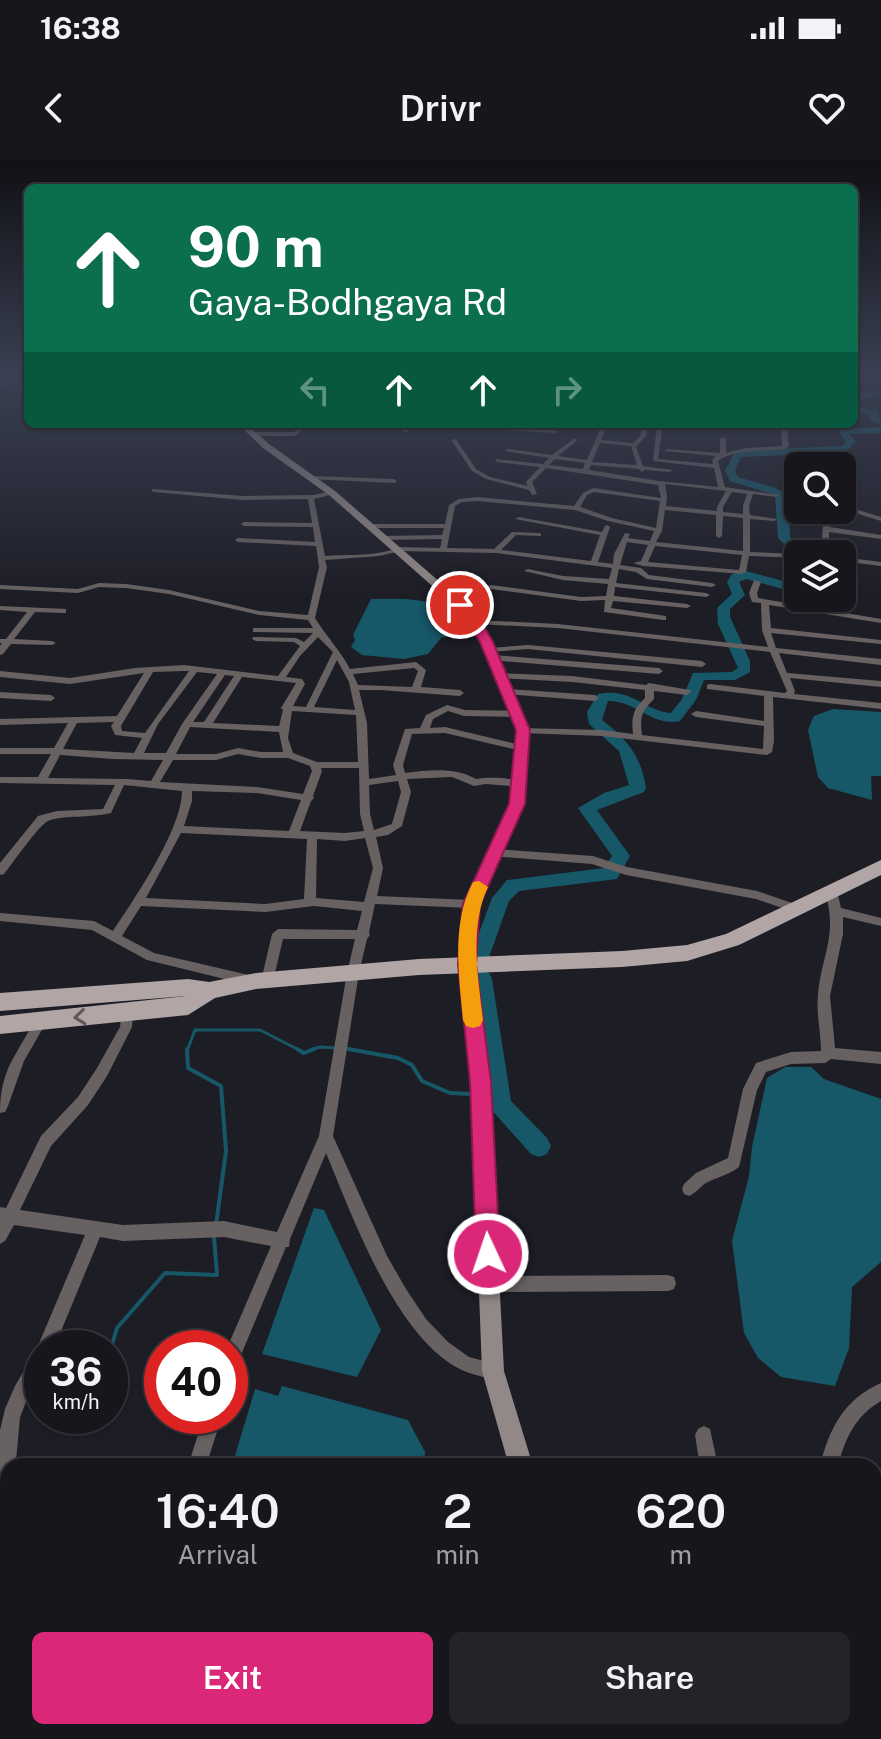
<!DOCTYPE html>
<style>
:root{--surface:#16161c;--page:#232329;--text:#f1f3f6;--muted:#9e9fa3;--line:#35353b;--accent:#db2777}
body{margin:0;font-family:"Public Sans",sans-serif;background:var(--page);color:var(--text);height:100vh;display:flex;flex-direction:column;font-size:30px;white-space:nowrap}
*{box-sizing:border-box;margin:0}
p{font-size:26px;color:var(--muted)}
.icon{flex:none;width:44px;height:44px;fill:none;stroke:currentColor;stroke-width:2;stroke-linecap:round;stroke-linejoin:round}
.map{position:relative;flex:1;overflow:hidden}
.side{position:absolute;left:0px;top:1298px;width:882px;height:282px;display:flex;flex-direction:column;background:var(--surface);border-radius:24px 24px 0 0;box-shadow:0 2px 6px #0004,0 0 0 2px var(--line)}
.side>*{flex:none}
.banner{position:absolute;left:24px;top:24px;width:834px;height:244px;border-radius:12px;box-shadow:0 2px 6px #0004,0 0 0 2px var(--line);background:#0b6e4f;color:#fff;overflow:hidden}
.fabs{position:absolute;left:784px;top:292px;display:grid;gap:16px}
.fabs a{display:grid;place-items:center;width:72px;height:72px;border-radius:12px;background:var(--surface);box-shadow:0 2px 6px #0004,0 0 0 2px var(--line);font-size:40px}
.speed{position:absolute;left:24px;top:1170px;display:flex;gap:16px;font-size:40px;font-weight:700;text-align:center}
.speed>*{display:grid;place-content:center;width:104px;height:104px;border-radius:50%;background:var(--surface);box-shadow:0 2px 6px #0004,0 0 0 2px var(--line);line-height:1}
.speed small{font-size:20px;font-weight:400}
.speed .limit{border:12px solid #d22;background:#fff;color:#111}
.pin{position:absolute;display:grid;place-items:center;width:68px;height:68px;color:#fff;margin:-34px;border:4px solid #fff;border-radius:50%;box-shadow:0 2px 8px #0007}
.me{position:absolute;width:88px;margin:-44px;rotate:357deg;stroke-linejoin:round;filter:drop-shadow(0 0 6px #0008)}
.turn{display:flex;align-items:center;gap:28px;height:168px;padding:0 32px;font-size:36px}
.turn .icon{width:104px;height:104px;stroke-width:2.5}
.turn b{display:block;font-size:56px;line-height:68px}
.lanes{display:flex;align-items:center;height:76px;padding:0 32px;background:#0003;justify-content:center;gap:40px;direction:ltr}
.lanes .off{opacity:.35}
.eta{display:flex;justify-content:space-evenly;align-items:center;height:136px;text-align:center}
.eta b{font-size:48px;font-weight:600;line-height:56px}
.primary-button{display:flex;gap:16px;margin-top:auto;padding:16px 32px}
.primary-button a{flex:1;height:92px;border-radius:12px;background:var(--accent);color:#fff;font-size:32px;font-weight:600;line-height:92px;text-align:center}
.primary-button a+a{background:var(--page);color:var(--text)}
.status{display:flex;justify-content:space-between;align-items:center;height:56px;padding:0 40px;background:var(--surface);direction:ltr}
.status svg{height:22px;fill:currentColor}
header{display:flex;justify-content:space-between;align-items:center;height:104px;padding:0 32px;background:var(--surface);font-size:36px;font-weight:600}
.map>svg:first-child{display:block}
.water{fill:#165868}
.lines{fill:none;stroke-linecap:round;stroke-linejoin:round}
.stream-far2{stroke:#165868;stroke-width:3}
.stream-far1{stroke:#165868;stroke-width:4}
.stream{stroke:#165868;stroke-width:5}
.river{fill:#165868;fill-rule:evenodd}
.street{fill:#676161;fill-rule:evenodd}
.secondary{fill:#918887;fill-rule:evenodd}
.primary{fill:#b1a5a5;fill-rule:evenodd}
.oneway{stroke:#605a5f}
.route{fill:#db2777;stroke:#8e194d;stroke-width:2}
.slow{fill:#f59e0b}
</style>
<div class="status"><b>16:38</b><svg viewBox="0 0 49 12"><path d="M0 12V9h3v3zM5 12V6h3v6zM10 12V3h3v9zM15 12V0h3v12zM26 1h20v11H26zM47 4h2v5h-2z"/></svg></div>
<header><svg class="icon" aria-label="back" viewBox="0 0 24 24"><path d="M15 5l-7 7 7 7"/></svg>Drivr<svg class="icon" aria-label="heart" viewBox="0 0 24 24"><path d="M12 20l-8-8c-3-5 5-10 8-4 3-6 11-1 8 4z"/></svg></header>
<div class="map">
<svg width="881" height="1579" viewBox="0 0 881 1579">
<rect width="100%" height="100%" fill="#1d1d26"/>
<!-- water -->
<path class="water" d="M371 439H406L439 443 461 473 441 478 428 494 404 499 362 495 351 487 355 480 353 475Z
M833 549 881 552V616H871L872 640 828 628 818 617 808 570 814 556Z
M785 907H811L824 919 881 939V1102L852 1127 849 1188 835 1226 781 1217 758 1198 744 1173 732 1081 749 1016 752 987 767 918Z
M314 1048 324 1050 381 1170 357 1217 262 1194Z
M282 1226 408 1260 425 1292 424 1306H232L255 1229 278 1236Z
M153 1572H401L400 1579H151Z"/>
<g class="lines">
<!-- stream-far2 -->
<path class="stream-far2" d="M346 889 360 891
M187 891 195 870H260L301 891
M308 891 320 887 335 888"/>
<!-- stream-far1 -->
<path class="stream-far1" d="M187 889 188 908 221 926 226 991 216 1065
M297 889 304 893 314 889
M348 889 398 898 412 905 422 921 450 933 473 934
M489 934 498 935
M110 1191 117 1168 165 1113 217 1115 214 1077"/>
<!-- stream -->
<path class="stream" d="M97 1256 98 1266"/>
<!-- river -->
<path class="river" d="M881 230V236L854 240V234Z
M854 246 878 251 881 264 870 261 871 255 854 252Z
M881 267V273L849 274 856 282 845 292 741 297 735 311 738 317C789 333 788 322 790 377L807 394H798V397L778 378 775 335 730 321 725 311 734 293 743 290 842 286 846 282 838 270Z
M746 411 798 425V433L746 419 739 422 745 435 730 449V457L750 501V512L735 520H704L696 540 680 561C652 567 635 540 608 541L602 560C627 579 641 596 646 628L644 632 597 650 630 696 617 719 519 731 509 741 488 800H474L471 794 492 738 507 720 604 708 612 696 578 648 604 633 629 625 619 591 589 564 587 552 598 534C632 527 642 550 671 553L682 539 693 513 732 512 738 508 718 464 717 448 732 434 727 422 732 414Z
M482 811 489 813 492 819 511 941 547 978 551 986 547 994 539 997 531 994 488 946 472 819 475 813Z"/>
<!-- street -->
<path class="street" d="M8 215H12L0 229V224Z
M304 264H310L295 276H253L250 274 253 272H294Z
M406 264H412L407 272H403Z
M497 264H503L505 266 559 271 556 273 503 270Z
M602 264H608L601 280 633 283 640 276 643 264H649L646 276 636 287 643 306 673 310 670 312 645 310 642 312 639 309 591 305 589 310 659 321 718 327 714 308 653 301 657 264H663L658 299 713 304 712 300 716 296 664 291 667 289 720 293V279L723 277 726 279V293L746 288 782 286 781 269 776 264H782L787 269 789 286 785 289C764 292 736 288 718 301L725 327 780 335 777 337 753 334 749 346 750 355 777 359 774 361 750 359V392L798 394V398L749 396 746 412 742 414 643 406 633 403 641 401 648 385 627 382 620 405 641 408 649 415 712 423 716 425 712 427 647 419 636 412 619 409 616 423 706 433 710 435 706 437 615 427 614 436 687 444 691 446 687 448 613 441 611 448 666 456V460H663L604 452 605 440 581 441 491 429 454 440 450 438 491 425 581 437 606 436 608 424 563 420 524 411 528 409 563 416 609 419 612 408 496 393 401 391 379 396 325 400 327 407 315 458C326 476 340 490 350 509L416 502 426 510 421 527 460 530 464 533 460 536 380 530H359L367 563 369 619 396 615 393 605 405 569 420 568 426 555 447 545 465 550 517 551 522 554 517 557 464 556 448 551 433 559 430 568 445 567 525 586V590L522 591 445 573 412 574 403 605 405 613C429 610 455 607 476 619 490 617 513 617 525 624L520 627 486 624 474 626 452 617 407 619 411 632 402 666 388 675 376 677 383 708 377 736 471 740 477 744 471 748 375 744 369 772 370 775 367 779 359 813 333 976 387 1096 406 1129 426 1159 448 1182 469 1197 499 1205 502 1211 499 1217C491 1220 484 1217 476 1215 402 1197 353 1057 326 993L290 1079 289 1087H286L236 1207 230 1210V1188H227L271 1086 224 1077 123 1081 100 1077 54 1188H42V1211L27 1239 20 1257 16 1301 14 1306H8L7 1325 0 1327V1270L5 1249 15 1226 37 1188 85 1075 14 1065 5 1081 0 1084V1047L6 1048 41 976 78 937 97 908 120 867 122 848 127 847 132 848 133 852 132 867 107 916 88 945 51 986 20 1050 123 1065 224 1061 277 1072 319 976 347 813 355 779H283L273 821 271 825H263L261 821 272 774 278 769 357 770 362 751 314 746 265 752 141 746 122 776 154 793 253 816 255 820 253 824 249 825 147 800 92 770 0 761V753L94 761 113 771C135 738 182 669 182 631L124 625 111 653C93 658 60 655 48 661 38 666 13 703 4 714L0 715V703L38 656 57 651 103 649 115 625 0 623V617H38L51 594H0V588H54L68 563 0 565V559L117 556 144 513 70 524 0 517V511L70 518 135 508 184 505 278 516 300 486 294 482 256 481 252 479 253 477 296 478 304 482 313 473 256 472H253V468H313L308 460 259 455 169 434 126 428 99 427 78 433 0 429V425L78 429 99 423 126 424 169 430 259 451 308 455 319 407 316 386 238 382 235 380 238 378 315 382 313 367 244 366 241 364 244 362 312 363 308 339 243 340 154 332 152 331V329L243 336 314 335 332 331 334 332V334L314 339 325 396C345 394 382 397 397 387L440 388 442 379 382 380 379 378 382 376 442 375 444 368H369L366 366 369 364H445L449 345 459 339 477 337 574 346 583 333 593 328 661 338 658 325 546 308 532 322 537 334 532 335 529 330 486 319 472 311 451 280 456 279 476 309 490 317 528 326 526 322 540 307 497 302 495 299 543 304 549 298 505 291 508 289 552 295 575 278 577 281 558 296 587 300ZM600 283 631 286 637 305 592 302ZM555 299 585 303 583 309 549 305ZM665 324 726 331 717 347V351L666 346 667 336ZM594 332 660 341 656 368 612 358 580 347 587 335ZM732 332 747 334 743 346V354L723 352V347ZM477 341 575 350 608 361 654 371 650 381 628 378 630 374 625 373 614 394 613 404 598 402 610 367 607 365 605 366 602 372 518 357 515 359 600 375 591 401 501 390 516 375 541 376V374L539 373 512 372 494 389 447 388 455 346 462 342ZM665 350 716 355V376L719 378 722 376 723 356 743 358V391L656 382 662 371ZM655 386 742 395 739 410 648 402ZM318 477 333 492 306 547 293 546 305 524 302 519 286 517 300 496ZM337 500 349 522 355 550 314 547ZM414 508 418 511 412 527 358 525 353 514ZM184 511H189L145 573 122 571 121 566 153 512ZM197 512 217 514 182 564 166 593H144L158 564ZM225 515 234 516 204 562H193ZM242 517 296 523 281 548 283 550 279 566 213 563ZM292 551 356 555 358 602H317L293 593 288 578ZM114 562 111 566 115 575 142 578 134 593 63 589 77 563ZM190 567 279 572 283 592H261L238 588 216 594H176ZM238 594 261 598H288L310 606 312 611 303 634 257 627 160 622 173 600H216ZM60 595 113 599 163 600 151 621 127 619 48 618ZM321 608H359L360 654 364 671 345 673 300 671 311 641 314 638 313 636 322 611ZM398 621 401 632 392 664 374 670 370 654 369 625ZM192 631 257 633 301 640 289 671 184 666 192 641ZM181 673 307 679 304 739 265 744 146 738ZM365 678 373 708 364 742 316 738 317 679 345 681Z
M311 316 394 319 397 321 394 323 309 319Z
M842 345 881 357V361L842 349Z
M824 350H830V367L881 375V379L829 372V394H821Z
M842 397 881 402V406L842 401Z
M754 420 761 422 757 433 758 438 881 459V463L769 445 771 468 881 480V484L771 473 776 488 881 499V505L779 493 787 513 881 521V527L790 518 795 531 794 534 881 543V549L773 537 774 581 772 592 767 595 602 576 523 573 518 570 520 568 602 570 633 574C631 558 633 549 645 538V530L572 522 500 518 497 517V513L572 516 646 525 649 523 690 530 691 532 687 535 654 531V539C641 552 640 556 642 575L763 589 764 566 696 557 691 554 696 551 764 561V536L707 529V525L710 524 785 533 787 531 770 492 558 468 475 464 471 462 475 460 558 464 768 487 762 470 761 443 752 442 749 433Z
M0 446 66 449V453H63L35 452 14 479 52 481 56 483 52 485 11 484 3 494 0 495V486L2 483H0V479H6L27 452 0 450Z
M528 485 702 501 706 504 702 507 528 489 490 492 486 490 490 488Z
M493 495 659 508 663 511 659 514 490 500 489 498Z
M508 529 595 535 599 538 595 541 505 534V530Z
M0 532 51 535 55 538 51 541 0 538Z
M495 689 593 696 627 707 757 731 798 745 800 748 794 752 756 739 626 715 592 704 491 696 490 693Z
M831 727 837 731 841 748 881 758V766L843 757V774L830 836 835 888 881 892V904L831 899 825 903 791 904 766 912 757 930 739 1007C729 1015 717 1017 706 1023 700 1027 696 1033 689 1036L684 1034 682 1029 684 1024 696 1013 728 998 743 929 756 903 791 892 821 891C821 872 816 854 818 835 822 792 838 777 825 731Z
M41 856 46 857 47 861 24 901 8 946 5 952 0 953C0 907 18 895 36 857Z
M668 1115 674 1117 676 1123 674 1129 668 1131 489 1132 483 1130 481 1124 483 1118 489 1116Z
M881 1223V1241C855 1256 845 1279 838 1306H820C829 1269 844 1239 881 1223Z
M204 1256H222L206 1306H188Z
M704 1266 710 1269 718 1306H700L695 1275 698 1269Z
M881 1409V1429L874 1432V1412Z
M0 1482 8 1485V1508L0 1505Z
M104 1572H126L124 1579H102Z
M553 1572H577L580 1579H556Z
M706 1572H728L729 1579H707Z"/>
<!-- secondary -->
<path class="secondary" d="M238 264H246L269 284 335 331 471 449 492 482 529 570 524 644 479 744 475 804 489 922 504 1211 533 1306H509L482 1211 471 922 459 804 463 744 510 644 517 570 482 482 463 453 329 335 263 288Z
M511 1572H539L537 1579H509Z"/>
<!-- primary -->
<path class="primary" d="M881 700V715L739 785 687 801 622 807 419 815 256 829 215 838 188 855 0 874V856L186 836 0 851V833L188 819 209 822 256 813 419 799 622 791 687 785 726 774Z"/>
</g>
<!-- one-way arrows -->
<defs><path id="oneway-chevron" d="M-2-3.5L2.5 0L-2 3.5" fill="none" stroke-width="1.6" stroke-linecap="round" stroke-linejoin="round" transform="scale(2)"/></defs>
<use class="oneway" href="#oneway-chevron" transform="translate(80 857) rotate(174)"/>
<!-- sky -->
<linearGradient id="sky" x2="0" y2="1"><stop stop-color="#101015"/><stop offset="0.49" stop-color="#3a4052"/><stop offset="1" stop-color="#3a4052" stop-opacity="0"/></linearGradient>
<rect width="881" height="436" fill="url(#sky)"/>
<!-- route -->
<path class="route" d="M456 443H465L480 459 493 482 530 570 525 644 480 744 476 804 491 922 500 1094 496 1102 488 1106 480 1102 476 1094 470 922 458 804 463 744 509 644 516 570 480 482 455 445Z"/>
<!-- slow -->
<path class="slow" d="M479 721 488 727C469 767 478 817 483 860L480 866 473 868 466 866 463 860C459 815 451 763 473 722Z"/>
</svg>
<div class="fabs">
<a><svg class="icon" aria-label="search" viewBox="0 0 24 24"><circle cx="10" cy="10" r="6"/><path d="M15 15l6 6"/></svg></a>
<a><svg class="icon" aria-label="layers" viewBox="0 0 24 24"><path d="M12 4l9 5-9 5-9-5zM3 14l9 5 9-5"/></svg></a>
</div>
<div class="speed"><div>36<small>km/h</small></div><div class="limit">40</div></div>
<div class="pin" style="left:460px;top:445px;background:#d93025"><svg class="icon" aria-label="arrive" viewBox="0 0 24 24"><path d="M6 21V4h12l-3 4 3 4H6"/></svg></div>
<svg class="me" style="left:488px;top:1094px" viewBox="-20 -20 40 40"><circle r="17" fill="#db2777" stroke="#fff" stroke-width="3"/><path d="M0-11L8 9 0 5-8 9z" fill="#fff"/></svg>
<div class="banner">
<div class="turn"><svg class="icon" aria-label="ahead" viewBox="0 0 24 24"><path d="M12 20V5M6 11l6-6 6 6"/></svg><div><b>90 m</b>Gaya-Bodhgaya Rd</div></div>
<div class="lanes"><svg class="icon off" aria-label="left" viewBox="0 0 24 24"><path d="M17 20v-9H6M10 6l-5 5 5 5"/></svg><svg class="icon" aria-label="ahead" viewBox="0 0 24 24"><path d="M12 20V5M6 11l6-6 6 6"/></svg><svg class="icon" aria-label="ahead" viewBox="0 0 24 24"><path d="M12 20V5M6 11l6-6 6 6"/></svg><svg class="icon off" aria-label="right" viewBox="0 0 24 24"><path d="M7 20v-9h11M14 6l5 5-5 5"/></svg></div>
</div>
<section class="side">
<div class="eta">
<div><b>16:40</b><p>Arrival</p></div>
<div><b>2</b><p>min</p></div>
<div><b>620</b><p>m</p></div>
</div>
<div class="primary-button"><a>Exit</a><a>Share</a></div>
</section>
</div>
